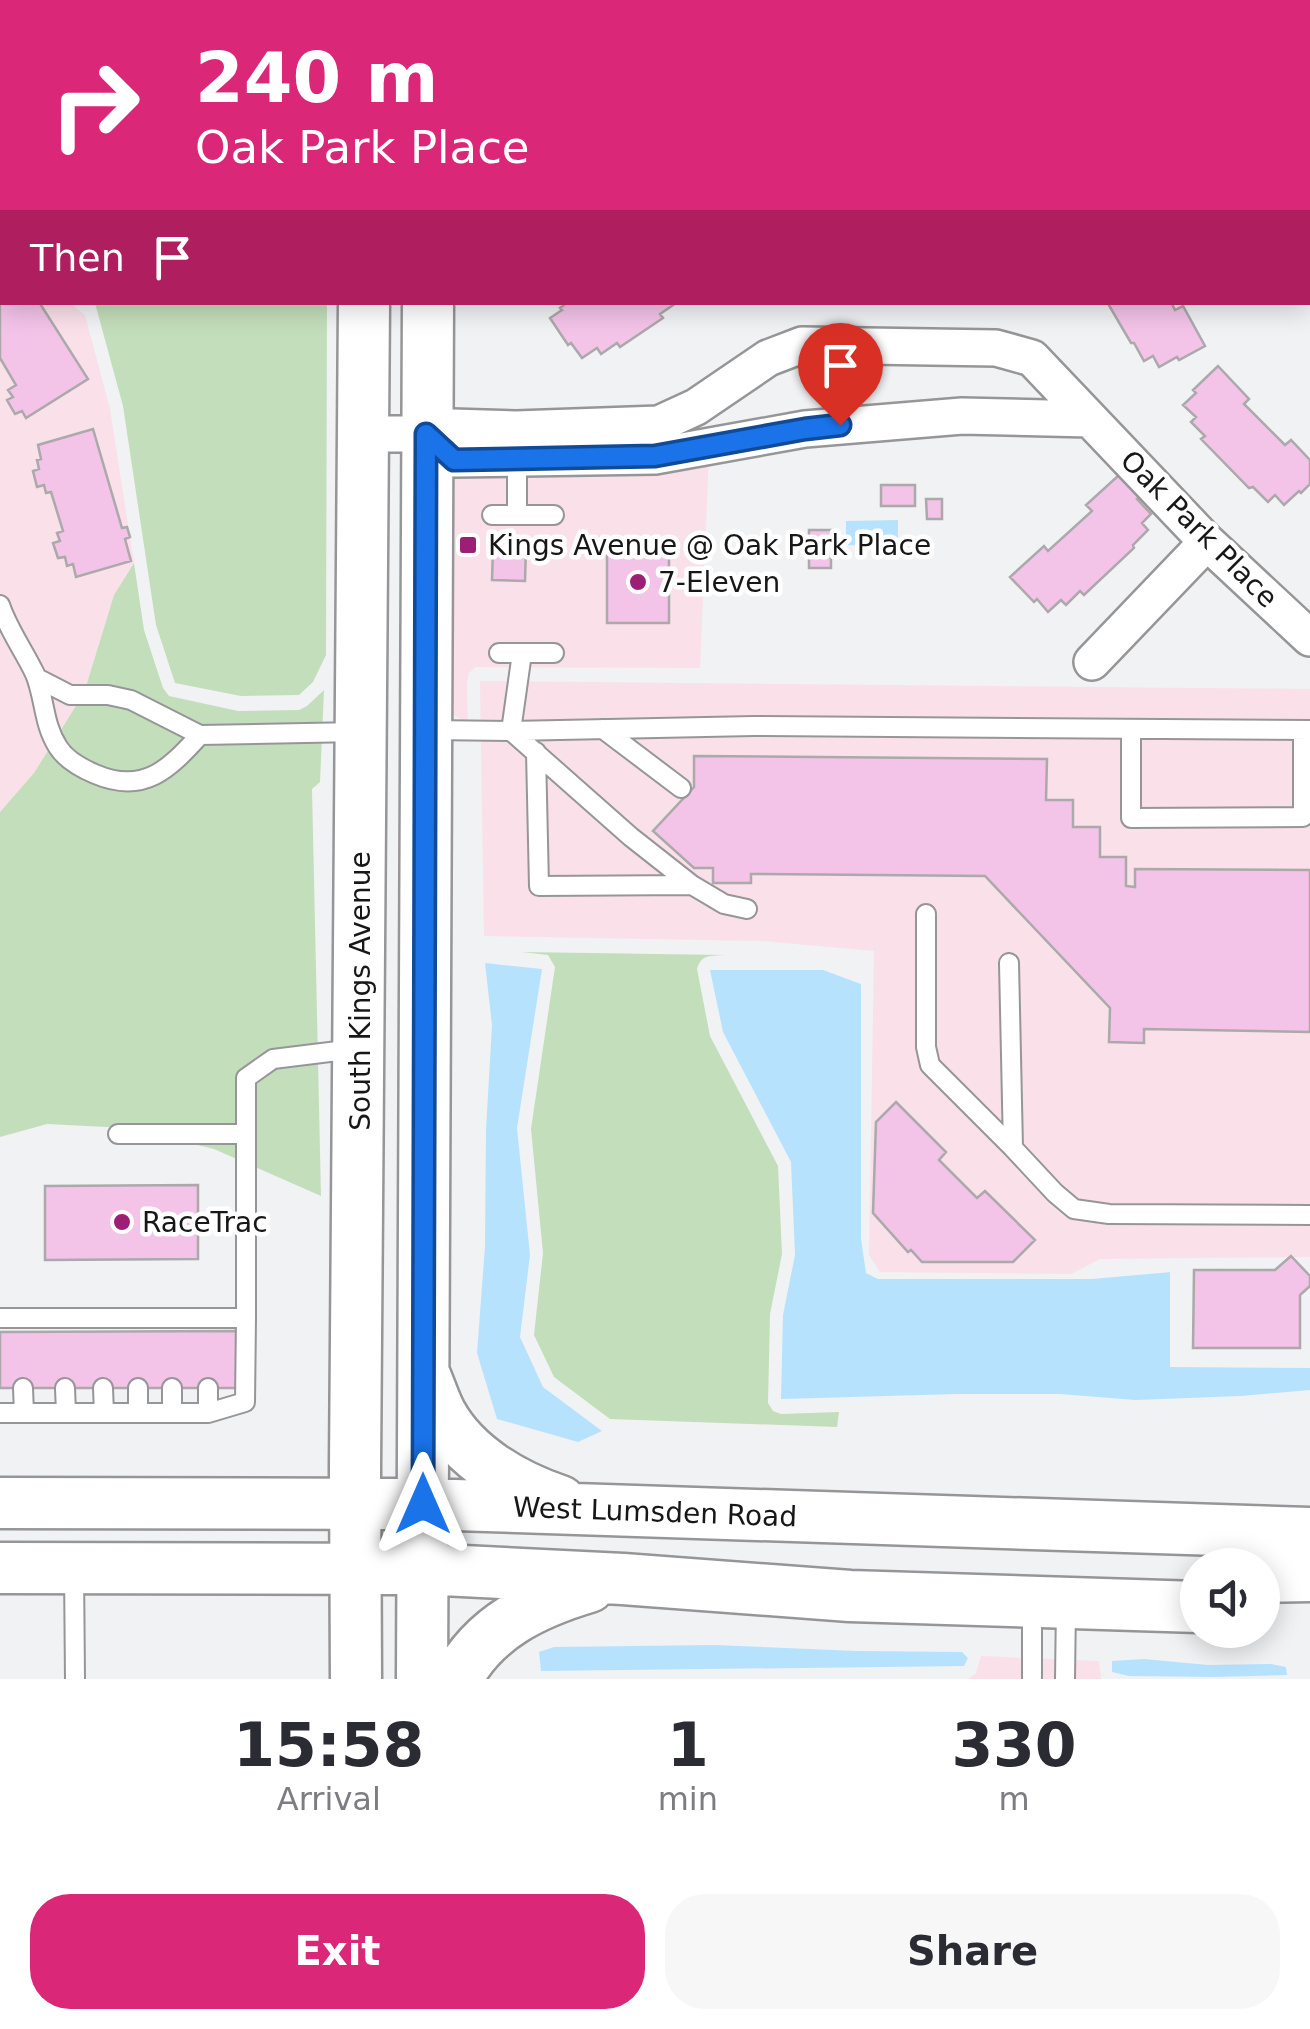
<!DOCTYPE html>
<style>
:root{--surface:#fff;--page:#f7f7f7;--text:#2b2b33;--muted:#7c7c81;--accent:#db2777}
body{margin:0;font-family:"DejaVu Sans",sans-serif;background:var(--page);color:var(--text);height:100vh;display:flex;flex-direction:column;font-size:38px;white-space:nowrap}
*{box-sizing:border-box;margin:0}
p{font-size:32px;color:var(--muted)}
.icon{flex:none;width:55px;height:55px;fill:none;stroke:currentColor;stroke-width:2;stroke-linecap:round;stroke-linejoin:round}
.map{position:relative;height:1679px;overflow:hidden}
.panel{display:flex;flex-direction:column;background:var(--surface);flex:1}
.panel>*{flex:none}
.hud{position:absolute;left:0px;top:0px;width:1310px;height:305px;box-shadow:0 5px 25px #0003;background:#db2777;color:#fff;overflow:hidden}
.fabs{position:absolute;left:1180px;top:1548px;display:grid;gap:20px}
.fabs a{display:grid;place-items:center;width:100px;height:100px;border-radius:50%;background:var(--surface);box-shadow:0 5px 25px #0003;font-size:50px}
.pin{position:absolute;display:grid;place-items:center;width:85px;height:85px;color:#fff;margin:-102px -42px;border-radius:50% 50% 50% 0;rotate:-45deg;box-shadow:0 0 10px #0007}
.pin .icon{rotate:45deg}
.me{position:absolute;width:110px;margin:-55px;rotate:0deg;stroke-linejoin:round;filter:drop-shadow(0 0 8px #0008)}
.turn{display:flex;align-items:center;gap:35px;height:210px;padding:0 30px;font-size:45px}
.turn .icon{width:130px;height:130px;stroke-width:2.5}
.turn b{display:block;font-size:70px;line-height:85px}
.then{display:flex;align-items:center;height:95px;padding:0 30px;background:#0003;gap:20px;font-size:38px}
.eta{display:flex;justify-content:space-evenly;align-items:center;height:170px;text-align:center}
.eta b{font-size:60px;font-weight:600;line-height:70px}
.button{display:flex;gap:20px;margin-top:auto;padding:20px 30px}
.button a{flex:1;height:115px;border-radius:40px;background:var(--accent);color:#fff;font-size:40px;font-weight:600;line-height:115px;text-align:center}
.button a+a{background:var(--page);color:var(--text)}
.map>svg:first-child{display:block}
.commercial{fill:#fae0e9}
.green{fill:#c3debb}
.water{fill:#b7e2fd}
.pier{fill:#f1f2f4}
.building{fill:#f3c3e8;stroke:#aba9aa;stroke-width:2.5}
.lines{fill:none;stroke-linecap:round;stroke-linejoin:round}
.service-casing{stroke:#969698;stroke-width:22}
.minor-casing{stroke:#969698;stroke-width:40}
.secondary-casing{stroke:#969698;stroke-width:55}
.service{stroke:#fff;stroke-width:18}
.minor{stroke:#fff;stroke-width:35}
.secondary{stroke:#fff;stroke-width:50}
.route-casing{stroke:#114b97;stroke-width:25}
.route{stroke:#1a73e8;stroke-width:18}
.poi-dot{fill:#9c1f75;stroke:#fff;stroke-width:4}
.labels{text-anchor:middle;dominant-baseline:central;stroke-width:9;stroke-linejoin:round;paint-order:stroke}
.street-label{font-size:28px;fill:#171718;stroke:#fff}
.poi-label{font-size:28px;fill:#171718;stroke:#fff;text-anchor:start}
</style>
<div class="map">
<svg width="1310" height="1679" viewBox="0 0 1310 1679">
<rect width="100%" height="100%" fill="#f1f2f4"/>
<!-- commercial -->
<path class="commercial" d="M0 258 2 259V302L70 303 85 315 110 409 134 563 114 595 84 693 34 773 0 812Z
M710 432 700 668 476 667 469 673 467 682 468 734 461 719 441 709V452Z
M480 681 1310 689V1257L1100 1259 1071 1274 880 1272 869 1255 874 951 761 941 484 936Z
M981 1656 1099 1661 1101 1679H968L976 1673Z"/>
<!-- green -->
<path class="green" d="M95 303H327L326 655 313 682 299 695 241 696 175 683 156 625 123 406Z
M134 563 144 630 163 688 169 696 238 711 299 710 307 706 324 690 320 782 312 789 321 1196 214 1149 126 1128 47 1124 0 1137V812L34 773 84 693 114 595Z
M522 952 724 955C711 956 701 954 697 969L710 1036 778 1166 782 1254 770 1314 768 1403 773 1411 781 1414 839 1412 837 1427 610 1419 554 1377 534 1335 543 1253 531 1129 555 967 548 955Z"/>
<!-- water -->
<path class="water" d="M898 520V550L895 554 887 555 883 546 846 545V521Z
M485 963 542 969 517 1128 530 1255 520 1337 543 1387 602 1431 578 1442 497 1419 477 1353 485 1246 486 1130 492 1025Z
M710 970H823L861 984V1239L866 1273 878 1279H1092L1194 1270 1310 1300V1390L1241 1396 1135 1400 1060 1394H958L781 1399 783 1315 795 1255 791 1162 723 1032Z
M714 1645 857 1651 962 1652 968 1658 964 1666 541 1671 539 1652 554 1647Z
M1144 1659 1208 1665 1271 1664 1286 1667 1287 1675 1215 1677 1129 1676 1112 1672V1661Z"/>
<!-- pier -->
<path class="pier" d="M1170 1265 1278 1266 1303 1291 1310 1295V1368L1170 1367Z"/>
<!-- building -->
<path class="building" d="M3 302H39L88 379 26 418 22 411 15 414 7 400 13 397 8 390 16 385 0 358V304Z
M568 302H676V303L660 314 663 318 620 347 617 343 601 354 597 348 582 358 571 343 568 345 550 318 562 310 560 308Z
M1107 302H1171L1175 310 1183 306 1205 346 1179 360 1177 357 1159 367 1153 356 1144 361 1134 343H1131Z
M1218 366 1249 399 1244 404 1285 445 1291 440 1310 460V484L1301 493 1299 491 1284 505 1275 495 1268 502 1253 487 1249 488 1201 439 1205 436 1191 422 1196 417 1183 405 1196 393 1193 390Z
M93 429 122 528 127 527 130 537 125 539 131 561 76 577 73 564 67 566 65 557 58 558 53 543 60 541 57 533 63 531 51 492 46 493 44 485 37 487 33 471 39 469 37 460 41 459 38 445Z
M1119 475 1140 497 1137 499 1151 514 1142 523 1148 530 1133 545 1134 548 1084 595 1080 591 1066 605 1061 600 1048 612 1037 599 1034 602 1010 577 1044 546 1048 551 1092 511 1086 505Z
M881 485H915V506H881Z
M926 499H942V519H927Z
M809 530H831V568H809Z
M607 540 669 541V623H607Z
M493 548H526L525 581 492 580Z
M694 756 1047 759 1046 800H1073V827H1100V857H1126V886L1135 887V869L1310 870V1032L1144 1029V1043L1109 1042 1110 1008 985 876 751 874V883H713V868H694L653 831 694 787Z
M896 1102 946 1152 939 1160 977 1198 985 1191 1035 1240 1013 1262H922L911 1250 908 1252 873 1213 876 1122Z
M198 1185V1259L45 1260V1186Z
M1291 1256 1310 1276V1286L1300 1295V1348H1193L1194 1270H1275Z
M238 1331V1388H0V1332Z"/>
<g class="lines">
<!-- service casing -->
<g class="service-casing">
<path id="service" d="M517 455V515
M492 515H554
M0 605C8 629 24 651 35 674 45 698 43 724 58 747 66 760 81 768 95 774 144 795 169 769 200 735
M499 653H554
M522 653 511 731 754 726 1310 730
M37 678 70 695H108L131 700 200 735 357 732
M603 729 681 788
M1131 729V818L1303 817V730
M430 730 511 731 631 837 692 885 724 904 747 909
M536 752 539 886 692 885
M926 914V1047L930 1065 1013 1148 1055 1193 1074 1209 1109 1214 1310 1215
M1009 963 1013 1148
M118 1134H246
M0 1318H246V1078L273 1059 354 1049
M23 1388 24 1413
M65 1388 66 1413
M103 1388 104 1413
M138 1388V1413
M172 1388V1413
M0 1413H208L245 1402 246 1318
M208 1413V1388
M74 1569 75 1679
M1032 1607V1679
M1065 1679 1066 1605"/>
</g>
<!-- minor casing -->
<g class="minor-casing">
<path id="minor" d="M364 434H426L452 427 516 429 659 424 696 407 768 358 802 345 996 348 1032 358 1207 542 1310 638
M426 434 454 459 655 456 805 429 962 416 1090 419
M1092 662 1207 542"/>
</g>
<!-- secondary casing -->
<g class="secondary-casing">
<path id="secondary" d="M363 0V2
M431 2V0
M426 1378C431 1390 435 1403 441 1414 465 1458 515 1486 560 1501
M0 1503 423 1504 1310 1533
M0 1568 423 1569 623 1579 850 1596 1198 1607
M1262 1577 1310 1576
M356 1679 355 1467 364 302
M422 1679 428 302
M457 1679C484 1627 535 1603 589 1587"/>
</g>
<!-- service -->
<use href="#service" class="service"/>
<!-- minor -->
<use href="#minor" class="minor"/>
<!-- secondary -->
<use href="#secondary" class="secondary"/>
</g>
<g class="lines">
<!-- route casing -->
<g class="route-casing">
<path id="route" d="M423 1504 426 434 454 460 655 456 805 429 840 425"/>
</g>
<!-- route -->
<use href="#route" class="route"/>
</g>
<!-- markers -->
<g class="poi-dot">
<rect x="458" y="535" width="20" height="20" rx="5"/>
<circle cx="638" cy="582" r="10"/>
<circle cx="122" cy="1222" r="10"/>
</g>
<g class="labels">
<!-- street labels -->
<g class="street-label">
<text transform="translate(1199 529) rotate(45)">Oak Park Place</text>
<text transform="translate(360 991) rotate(-90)">South Kings Avenue</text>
<text transform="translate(655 1512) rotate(2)">West Lumsden Road</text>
</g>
<!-- poi labels -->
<g class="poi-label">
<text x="488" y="545">Kings Avenue @ Oak Park Place</text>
<text x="658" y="582">7-Eleven</text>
<text x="142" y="1222">RaceTrac</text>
</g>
</g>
</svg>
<div class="fabs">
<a><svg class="icon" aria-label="sound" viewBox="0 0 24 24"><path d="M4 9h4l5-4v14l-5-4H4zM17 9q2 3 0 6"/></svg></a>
</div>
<div class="pin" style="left:840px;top:425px;background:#d93025"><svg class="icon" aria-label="arrive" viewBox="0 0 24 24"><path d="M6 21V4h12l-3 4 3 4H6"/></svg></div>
<svg class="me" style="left:423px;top:1504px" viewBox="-20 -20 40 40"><path d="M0-17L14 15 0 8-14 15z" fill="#1a73e8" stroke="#fff" stroke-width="4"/></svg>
<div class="hud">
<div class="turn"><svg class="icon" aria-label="right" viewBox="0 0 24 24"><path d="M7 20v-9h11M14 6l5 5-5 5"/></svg><div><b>240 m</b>Oak Park Place</div></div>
<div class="then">Then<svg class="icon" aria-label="arrive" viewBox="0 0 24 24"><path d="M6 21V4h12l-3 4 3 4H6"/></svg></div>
</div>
</div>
<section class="panel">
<div class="eta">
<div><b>15:58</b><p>Arrival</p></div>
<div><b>1</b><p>min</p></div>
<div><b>330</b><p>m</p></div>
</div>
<div class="button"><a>Exit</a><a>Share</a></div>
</section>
